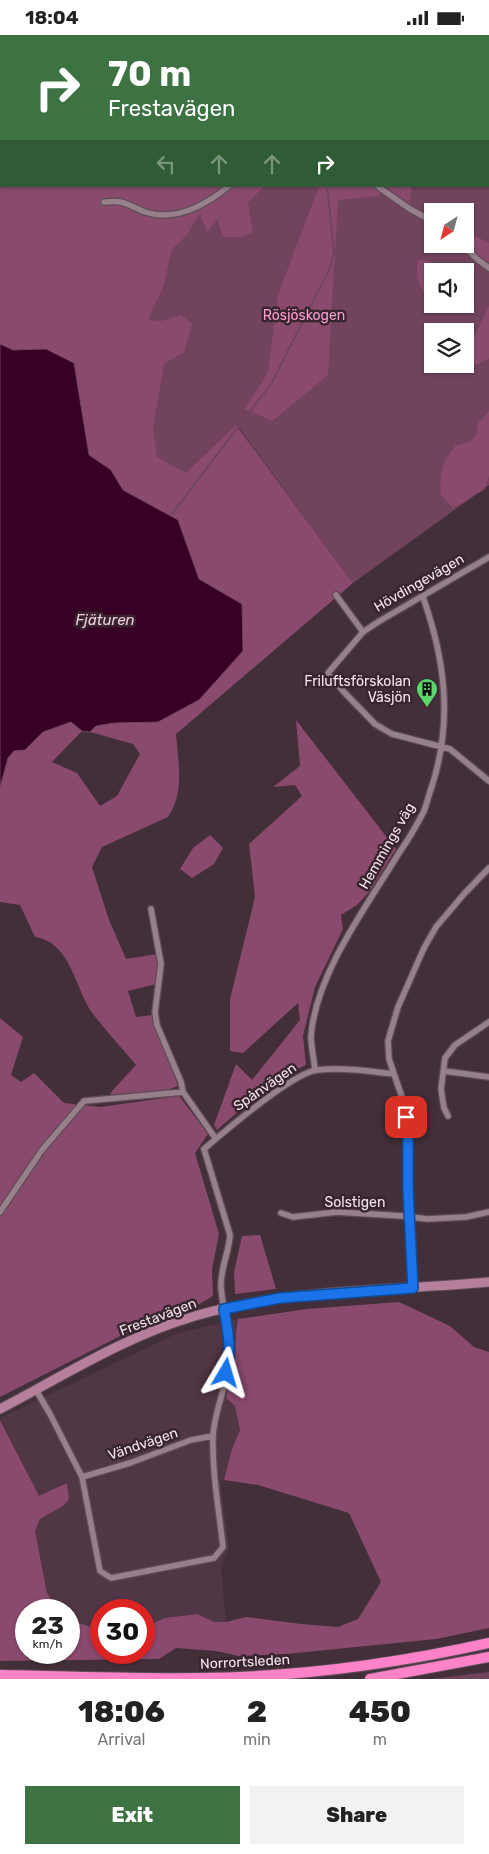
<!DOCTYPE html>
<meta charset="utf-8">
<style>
:root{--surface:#fff;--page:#f2f2f2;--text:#222;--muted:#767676;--accent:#3d7343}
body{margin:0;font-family:Rubik,sans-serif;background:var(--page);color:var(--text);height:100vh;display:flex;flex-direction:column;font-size:19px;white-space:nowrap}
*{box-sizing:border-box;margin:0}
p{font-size:16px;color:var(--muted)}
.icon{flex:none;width:28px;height:28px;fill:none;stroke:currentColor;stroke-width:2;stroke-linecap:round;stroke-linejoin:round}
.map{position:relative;height:1644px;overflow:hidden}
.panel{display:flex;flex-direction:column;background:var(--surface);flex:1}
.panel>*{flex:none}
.banner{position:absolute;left:0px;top:0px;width:490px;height:152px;box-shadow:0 1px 4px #0004;background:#3d7343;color:#fff;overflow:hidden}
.needle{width:32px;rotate:216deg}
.fabs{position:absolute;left:424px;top:168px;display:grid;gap:10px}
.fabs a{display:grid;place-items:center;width:50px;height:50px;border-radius:0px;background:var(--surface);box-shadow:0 1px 4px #0004;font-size:25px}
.speed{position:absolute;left:15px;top:1564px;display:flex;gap:10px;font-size:25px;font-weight:700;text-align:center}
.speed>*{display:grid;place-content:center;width:65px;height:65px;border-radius:50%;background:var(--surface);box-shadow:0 1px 4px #0004;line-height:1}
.speed small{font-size:12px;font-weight:400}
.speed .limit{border:8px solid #d22;background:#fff;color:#111}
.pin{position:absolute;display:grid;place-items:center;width:42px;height:42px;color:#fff;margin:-21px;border-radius:10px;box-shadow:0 2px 8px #0006}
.me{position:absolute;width:55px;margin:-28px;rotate:7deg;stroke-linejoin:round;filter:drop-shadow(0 0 4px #0008)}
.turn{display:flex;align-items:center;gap:18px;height:105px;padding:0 25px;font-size:22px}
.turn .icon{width:65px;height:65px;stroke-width:2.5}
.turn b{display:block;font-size:35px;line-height:42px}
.lanes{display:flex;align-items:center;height:48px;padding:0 25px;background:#0003;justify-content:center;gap:25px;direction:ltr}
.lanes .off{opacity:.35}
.eta{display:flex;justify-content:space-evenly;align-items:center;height:85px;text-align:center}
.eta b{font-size:30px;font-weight:800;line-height:35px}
.cta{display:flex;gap:10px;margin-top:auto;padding:10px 25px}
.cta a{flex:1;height:58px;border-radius:0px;background:var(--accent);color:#fff;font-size:20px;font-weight:800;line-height:58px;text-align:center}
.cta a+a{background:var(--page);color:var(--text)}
.status{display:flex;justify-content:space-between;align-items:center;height:35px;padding:0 25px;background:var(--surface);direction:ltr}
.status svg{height:14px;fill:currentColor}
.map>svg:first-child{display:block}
.built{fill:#513645}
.green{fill:#72435d;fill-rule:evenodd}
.forest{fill:#8a4a6e}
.water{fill:#370024;stroke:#704560}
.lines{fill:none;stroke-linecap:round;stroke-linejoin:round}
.stream{stroke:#704560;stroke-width:2}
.street-casing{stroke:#5e4d56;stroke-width:8}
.secondary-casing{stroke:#5e4d56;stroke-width:11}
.highway-casing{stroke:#5e4d56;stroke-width:12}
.street{stroke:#977f8b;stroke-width:5.5}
.secondary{stroke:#b6809d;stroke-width:9}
.highway{stroke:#fd82c8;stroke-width:10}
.route-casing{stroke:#114b97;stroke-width:12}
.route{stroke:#1a73e8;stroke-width:9}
.labels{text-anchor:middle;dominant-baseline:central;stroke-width:5;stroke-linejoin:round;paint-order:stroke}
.park-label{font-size:14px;fill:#fd9ed2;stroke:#38252f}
.street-label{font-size:14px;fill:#f4e6ed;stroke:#38252f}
.poi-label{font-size:14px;fill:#f4e6ed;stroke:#38252f;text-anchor:end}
.water-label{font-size:15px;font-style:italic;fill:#f4cde0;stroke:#38252f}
</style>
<div class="status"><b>18:04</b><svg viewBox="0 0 49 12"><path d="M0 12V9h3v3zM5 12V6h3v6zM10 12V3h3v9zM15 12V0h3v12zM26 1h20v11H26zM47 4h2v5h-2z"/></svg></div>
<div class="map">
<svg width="489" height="1644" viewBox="0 0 489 1644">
<rect width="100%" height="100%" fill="#432f39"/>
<!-- built -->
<path class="built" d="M238 1284 236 1297 235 1324 226 1363 235 1371 240 1395 232 1414 224 1445 220 1446 229 1513 221 1532 226 1587H214L197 1579 165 1583 144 1592V1575H101V1595L69 1585V1575H58L47 1558 35 1496 40 1484 63 1471 67 1449 39 1462 0 1383 178 1298Z"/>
<!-- green -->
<path class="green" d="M0 0H489V450L353 548 239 393 184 481 0 199ZM1 1H489V151H1ZM432 176H465V209H432ZM432 236H465V269H432ZM432 296H465V329H432Z
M489 1637V1644H430H431Z"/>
<!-- forest -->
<path class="forest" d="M0 0H283L1 1V151H264L248 168 253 197 241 202H222L218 184 207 197 200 179 186 201 172 214 163 253 148 285 161 286 181 280 192 289 184 317 164 329 153 393 157 422 186 438 236 390 353 548 176 699C178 726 185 758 168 782L102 812 92 832 109 885 126 924 157 919 158 936 156 949 128 956 136 982 152 980 178 1051 167 1055 110 1060 112 1056 136 1030C122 1013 106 996 93 979 75 954 71 907 35 902L20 870 0 867V752L8 723 14 715H25L43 697 71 687 82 696 52 727 77 738 100 771 117 761 140 719 133 709 90 697 96 691 114 688 158 687 242 569 199 544 178 485 123 455 111 435 89 420 74 328 46 314 13 315 0 309Z
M319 151H382L379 161 338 165 328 340 272 386 245 374 268 337 278 260Z
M384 151H412L409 168Z
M465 196 489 208V229C475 219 465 214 465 196Z
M418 225C428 226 436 226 440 236H432V264C418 257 415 240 418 225Z
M489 271V323L477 330 468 327 465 320Z
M489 376V440L485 454 453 473 441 460C439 439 442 428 455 411L470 407 476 400 478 388Z
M296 685 396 814 369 857 357 870 341 880 343 894 315 952 303 1001 306 1030 274 1045 217 1095 214 1090 236 1029 252 1045 300 985 298 968 243 1018 230 1016V964L255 862 249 809 302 761 295 750 273 752 300 731Z
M210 800 223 813 214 829 192 843 180 834 193 813Z
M0 983 23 1002 11 1040 21 1047 34 1038 64 1068 100 1072 179 1061 208 1099 195 1118 219 1199 212 1234 213 1261 196 1271 128 1297 0 1362Z
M260 1200 276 1254 235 1259 234 1237 242 1201Z
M399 1267 450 1291 474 1312 489 1317V1593L436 1604 286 1619 239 1621 216 1616 176 1613 159 1624 0 1626V1385L39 1461 67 1448 69 1464 63 1471 40 1484 35 1496 47 1558 58 1575H26V1618H69V1585L101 1595V1618H144V1592L165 1583 197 1579 214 1587H226L246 1582 301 1589 338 1592 358 1584 381 1547 349 1478 258 1450 224 1445 232 1414 240 1395 235 1371 226 1363 235 1324 236 1297 238 1284 307 1274Z"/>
<!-- water -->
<path class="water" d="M0 309 13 315 46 314 74 328 89 420 111 435 123 455 178 485 199 544 242 569 243 616 199 665 158 687 114 688 96 691 90 697 82 696 71 687 43 697 25 715 14 716 8 723 0 752Z"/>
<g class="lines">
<!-- stream -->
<path class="stream" d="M338 1V0
M447 1V0
M0 143 1 142
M472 151 479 165 489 177
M171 480 271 349 330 233 334 217 327 151"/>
<!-- street casing -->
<g class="street-casing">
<path id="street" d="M260 0 261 1
M377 151 410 174 432 186
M104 167C109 167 115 166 120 167 128 168 136 174 145 177 176 187 206 170 229 151
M462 209 477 224 489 233
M489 522 378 587 363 597 328 638 344 657 375 689 392 699 450 714 489 746
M336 560 363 597
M151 874 161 929 155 977 157 990 181 1047 183 1057
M315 1035C314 1024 311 1012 311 1001 316 938 367 871 399 818 408 805 417 790 424 776 427 768 429 759 432 751 453 685 445 625 423 562
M444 1036 489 1042
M448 1081 444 1073 441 1054 445 1023 455 1010 489 987
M0 1177 42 1115 84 1066 183 1057 216 1104
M281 1178 293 1182 337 1177 403 1181 427 1184 466 1182 489 1177
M413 1253 408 1154V1096L404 1068 389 1024 388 1006 398 972 424 913 436 892 464 859 489 833
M36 1355 50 1379 82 1442 100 1536 111 1543 214 1523 223 1512C219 1475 212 1439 213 1402 214 1375 228 1350 229 1324 230 1299 223 1277 221 1252 220 1234 229 1218 230 1200L204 1114C225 1096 292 1038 317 1035 340 1032 370 1036 393 1039
M82 1442 130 1428 191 1405 213 1401"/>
</g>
<!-- secondary casing -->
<g class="secondary-casing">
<path id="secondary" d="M0 1374C63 1341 126 1301 195 1281 290 1253 391 1256 489 1247"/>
</g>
<!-- highway casing -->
<g class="highway-casing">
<path id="highway" d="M0 1640C67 1641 134 1644 200 1643 297 1642 395 1629 489 1608
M370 1644 489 1622"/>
</g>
<!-- street -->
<use href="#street" class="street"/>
<!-- secondary -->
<use href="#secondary" class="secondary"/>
<!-- highway -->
<use href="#highway" class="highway"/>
</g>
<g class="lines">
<!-- route casing -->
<g class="route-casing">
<path id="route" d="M226 1338C232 1316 228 1296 224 1274L280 1263 413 1253 408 1154V1096L406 1082"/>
</g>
<!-- route -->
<use href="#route" class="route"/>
</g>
<!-- icons -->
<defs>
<g id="building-pin" transform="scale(1.125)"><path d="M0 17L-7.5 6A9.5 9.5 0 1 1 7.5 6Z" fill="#5dd56c" stroke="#38252f"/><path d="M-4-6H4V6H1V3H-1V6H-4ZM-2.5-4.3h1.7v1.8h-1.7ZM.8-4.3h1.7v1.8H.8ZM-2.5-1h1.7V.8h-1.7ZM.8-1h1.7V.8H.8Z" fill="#111"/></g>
</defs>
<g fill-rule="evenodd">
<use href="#building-pin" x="427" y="654"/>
</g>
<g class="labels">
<!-- park labels -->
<g class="park-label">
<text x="304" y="280">Rösjöskogen</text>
</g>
<!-- street labels -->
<g class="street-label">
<text transform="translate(419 548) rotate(-30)">Hövdingevägen</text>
<text transform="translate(387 811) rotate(-60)">Hemmings väg</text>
<text transform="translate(265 1052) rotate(-35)">Spånvägen</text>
<text x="355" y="1167">Solstigen</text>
<text transform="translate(158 1282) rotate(-21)">Frestavägen</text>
<text transform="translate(143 1409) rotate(-19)">Vändvägen</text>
<text transform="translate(245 1627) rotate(-3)">Norrortsleden</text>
</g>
<!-- poi labels -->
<g class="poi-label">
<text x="411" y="646">Friluftsförskolan<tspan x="411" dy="16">Väsjön</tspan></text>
</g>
<!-- water labels -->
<g class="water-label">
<text x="105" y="585">Fjäturen</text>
</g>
</g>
</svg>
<div class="fabs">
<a><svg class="needle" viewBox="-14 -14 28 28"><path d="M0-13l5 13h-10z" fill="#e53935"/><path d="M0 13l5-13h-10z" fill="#767676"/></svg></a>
<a><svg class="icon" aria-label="sound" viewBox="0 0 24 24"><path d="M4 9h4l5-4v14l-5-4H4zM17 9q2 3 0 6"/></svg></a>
<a><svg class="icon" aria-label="layers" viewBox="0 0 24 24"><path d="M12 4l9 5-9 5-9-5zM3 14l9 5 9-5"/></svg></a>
</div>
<div class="speed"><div>23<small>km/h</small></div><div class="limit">30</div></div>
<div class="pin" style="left:406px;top:1082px;background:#d93025"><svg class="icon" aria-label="arrive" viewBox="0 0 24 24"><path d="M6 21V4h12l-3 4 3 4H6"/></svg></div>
<svg class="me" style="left:226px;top:1338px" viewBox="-20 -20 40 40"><path d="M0-17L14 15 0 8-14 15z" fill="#1a73e8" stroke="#fff" stroke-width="4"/></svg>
<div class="banner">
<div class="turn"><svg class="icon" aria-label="right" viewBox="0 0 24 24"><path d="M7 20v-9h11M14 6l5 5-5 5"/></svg><div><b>70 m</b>Frestavägen</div></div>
<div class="lanes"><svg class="icon off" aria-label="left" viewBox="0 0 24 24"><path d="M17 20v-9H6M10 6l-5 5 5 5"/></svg><svg class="icon off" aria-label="ahead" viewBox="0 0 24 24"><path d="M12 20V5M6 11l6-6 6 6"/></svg><svg class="icon off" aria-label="ahead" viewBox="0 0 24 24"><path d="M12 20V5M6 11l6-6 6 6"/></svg><svg class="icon" aria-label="right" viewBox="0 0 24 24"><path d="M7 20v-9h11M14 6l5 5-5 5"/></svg></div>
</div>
</div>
<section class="panel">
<div class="eta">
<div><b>18:06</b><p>Arrival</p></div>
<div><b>2</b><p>min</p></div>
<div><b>450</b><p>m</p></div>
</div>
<div class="cta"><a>Exit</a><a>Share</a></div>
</section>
